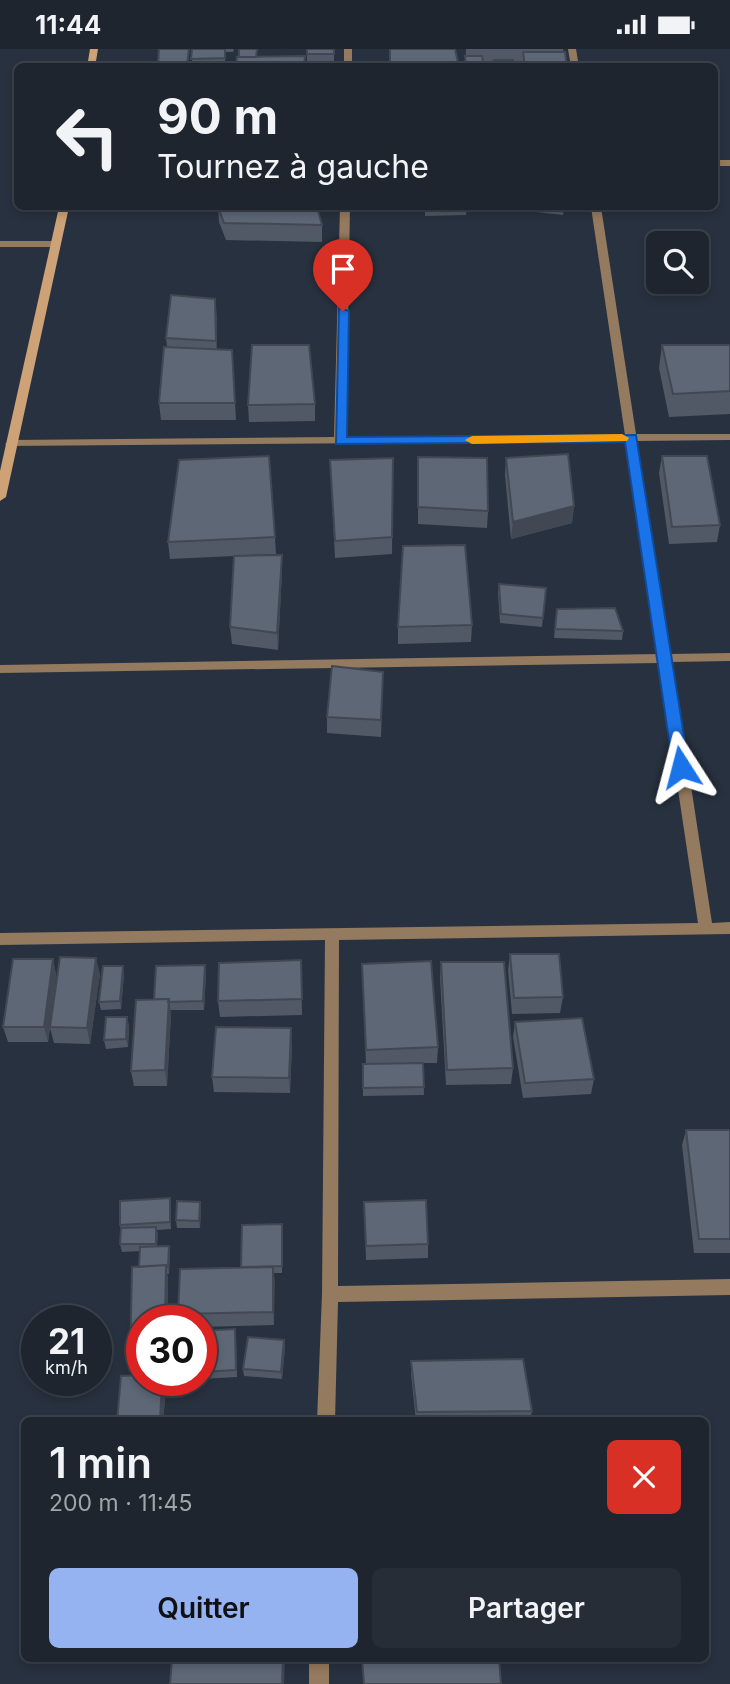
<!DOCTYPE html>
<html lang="fr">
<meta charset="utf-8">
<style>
:root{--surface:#1e252f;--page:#262d37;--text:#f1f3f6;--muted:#a1a5aa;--line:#3c424b;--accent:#95b2f1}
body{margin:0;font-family:Inter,sans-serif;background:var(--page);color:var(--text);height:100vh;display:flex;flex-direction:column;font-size:26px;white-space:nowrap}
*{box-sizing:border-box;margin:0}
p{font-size:23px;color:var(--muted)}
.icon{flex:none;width:38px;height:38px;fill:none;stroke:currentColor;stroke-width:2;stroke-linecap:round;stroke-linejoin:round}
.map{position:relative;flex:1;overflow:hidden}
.panel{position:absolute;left:21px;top:1368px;width:688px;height:245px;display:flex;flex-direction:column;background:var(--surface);border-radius:10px;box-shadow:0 4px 10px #0003,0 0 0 2px var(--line)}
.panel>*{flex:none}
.banner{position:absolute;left:14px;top:14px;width:704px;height:147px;border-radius:10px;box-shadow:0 4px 10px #0003,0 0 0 2px var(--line);background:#1e252f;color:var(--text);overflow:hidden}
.buttons{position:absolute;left:646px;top:182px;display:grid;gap:14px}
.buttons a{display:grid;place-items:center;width:63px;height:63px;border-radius:10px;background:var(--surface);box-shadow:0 4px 10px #0003,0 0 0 2px var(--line);font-size:35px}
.speed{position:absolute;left:21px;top:1256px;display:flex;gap:14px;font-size:35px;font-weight:700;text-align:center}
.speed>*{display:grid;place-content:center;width:91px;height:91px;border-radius:50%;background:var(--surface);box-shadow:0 4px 10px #0003,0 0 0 2px var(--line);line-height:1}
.speed small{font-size:18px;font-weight:400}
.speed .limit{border:10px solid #d22;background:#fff;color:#111}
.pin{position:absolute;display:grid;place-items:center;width:60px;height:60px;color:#fff;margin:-72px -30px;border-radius:50% 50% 50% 0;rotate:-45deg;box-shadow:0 0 7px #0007}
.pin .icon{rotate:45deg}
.me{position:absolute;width:77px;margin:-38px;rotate:351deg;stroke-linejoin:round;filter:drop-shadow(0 0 5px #0008)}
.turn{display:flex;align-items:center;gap:24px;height:147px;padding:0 28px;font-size:32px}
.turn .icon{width:91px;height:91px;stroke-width:2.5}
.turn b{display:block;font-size:49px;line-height:60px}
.round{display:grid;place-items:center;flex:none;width:74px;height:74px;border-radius:10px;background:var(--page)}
.overview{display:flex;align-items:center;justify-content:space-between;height:119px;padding:0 28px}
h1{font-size:42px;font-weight:600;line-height:52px}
.primary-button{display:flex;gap:14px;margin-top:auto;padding:14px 28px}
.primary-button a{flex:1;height:80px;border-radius:10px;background:var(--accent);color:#111;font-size:28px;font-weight:600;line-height:80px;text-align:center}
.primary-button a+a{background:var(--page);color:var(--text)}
.status{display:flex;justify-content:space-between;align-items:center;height:49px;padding:0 35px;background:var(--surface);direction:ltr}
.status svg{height:19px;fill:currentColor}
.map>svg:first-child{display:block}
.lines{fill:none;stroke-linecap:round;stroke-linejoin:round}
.street{fill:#947a5e;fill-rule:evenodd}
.secondary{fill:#cca276;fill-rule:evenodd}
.wall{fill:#505965}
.shaded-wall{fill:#414853}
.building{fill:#5d6776;stroke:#414853;stroke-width:2}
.route{fill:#1a73e8;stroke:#114b97;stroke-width:2}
.slow{fill:#f59e0b}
</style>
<div class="status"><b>11:44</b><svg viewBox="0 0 49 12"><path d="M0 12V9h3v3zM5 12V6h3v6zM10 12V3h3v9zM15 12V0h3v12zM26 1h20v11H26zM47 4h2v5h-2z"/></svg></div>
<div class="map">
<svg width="730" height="1635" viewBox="0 0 730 1635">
<rect width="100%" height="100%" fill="#28313f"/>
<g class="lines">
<!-- street -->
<path class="street" d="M344 0H352V18H344Z
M568 0H576L579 18H571Z
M714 111H730V117H714Z
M340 158H350L346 388 625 386 591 158H601L636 385H730V391L637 392 670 605 730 604V612L672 613 712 874 730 873V885L339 891 338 1237 730 1230V1246L338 1253 335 1372H317L322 1245 325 891 0 896V884L698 874 659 614 0 624V616L658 605 626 392 7 397 5 395 11 391 334 388Z
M0 192H56L61 195 56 198H0Z
M309 1610H329V1635H309Z"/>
<!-- secondary -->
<path class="secondary" d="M90 0H98L95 18H87Z
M59 158H69L6 448 0 452V422Z"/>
</g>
<!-- wall -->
<path class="wall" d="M159 0H189L188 18H158Z
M192 0H234L233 3H225V18H192Z
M307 0H334V13H307Z
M466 0H563L567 18H522V15H513L514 18H493L494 15 483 14 484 18H465Z
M218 158 322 176V193L226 191 219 173Z
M425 158H467L466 166 425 167Z
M518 158H564L563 166 518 161Z
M215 250 217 300 232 301 236 371H161L159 354 167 298 166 289Z
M662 296H730V365L669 368 659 319Z
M315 355V372L249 373 248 356Z
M662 407 720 476 717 493 669 495 659 424Z
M418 408 488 462 487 479 418 475Z
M393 409 392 505 335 509 330 411Z
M506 409 574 457 572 474 511 490 505 426Z
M275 488 276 505 244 506 282 522 278 601 232 595 230 578 234 507 170 510 168 493Z
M499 535 546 539 542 578 500 574 498 544Z
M557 560 623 582 622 591 554 589Z
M472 576 471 593 398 595V578Z
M383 623 381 688 327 684V668Z
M510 905 563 948 560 964 512 965 508 921Z
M53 910 56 926 51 972 100 925 90 995 54 994 50 979 48 993H8L3 978Z
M301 911 302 966 220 968 218 952Z
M441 913 513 1019 511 1035 446 1036 440 929Z
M362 915 438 998 437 1014H423L424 1046 363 1047V1015H366Z
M205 916 206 925 204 961H170L171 966 167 1037H134L131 1022 154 950Z
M124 925 121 960 101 961 99 953Z
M515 973 594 1030 591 1045 523 1049 513 988Z
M129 976 128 998 106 1000 104 991Z
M292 994 290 1044 214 1043 212 1028Z
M686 1081H730V1204H694L682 1096Z
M170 1149 171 1157V1180L157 1181V1197H169L170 1204 169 1225H167L168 1230V1272H142V1332H164L166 1339 163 1372H117L132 1327 130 1316 140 1202 122 1203 120 1195 121 1181 120 1176Z
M200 1153 201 1160 200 1179H177L176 1171Z
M364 1153 428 1195V1209L366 1211Z
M242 1176 283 1182 282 1224H274V1276L201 1278V1272H179L178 1265 241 1219Z
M201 1282 236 1287 237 1328 201 1330Z
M284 1291 285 1298 282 1330 244 1327 243 1320Z
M411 1312 532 1362 530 1372H416L411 1325Z"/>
<!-- shaded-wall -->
<path class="shaded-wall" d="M215 250 217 267V309L216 292Z
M574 457 572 474 511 490 513 473Z
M282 506V522L278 601 277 584Z
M96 909 100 925 90 995 87 979Z
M53 910 56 926 48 993 44 978Z
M205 916 206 925 204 961 203 952Z
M123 917 124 925 121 960 120 952Z
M169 950 171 966 167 1037 165 1021Z
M127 968 129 976 128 998 126 990Z
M291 979 292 994 290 1044 289 1029Z
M170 1149 171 1157V1180L170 1173Z
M200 1153 201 1160 200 1179 199 1172Z
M156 1178 158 1185 157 1202 156 1195Z
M169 1197 170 1204 169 1225 168 1218Z
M166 1216 168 1230V1272H165Z
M273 1218 275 1232 274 1276 273 1263Z
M284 1291 285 1298 282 1330 281 1323Z
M162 1332H164L166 1339 163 1372H160Z
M283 1610H285L284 1635H282Z"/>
<!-- building -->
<path class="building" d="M159 0H189L187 15H158Z
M192 0H225V9L191 10Z
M239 0H257L256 8H239Z
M307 0H334V5H307Z
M390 0H455L459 18H373L390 17Z
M523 3H565L567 18H525Z
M305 7 304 18H236L237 8Z
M465 7H482L484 18H466Z
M494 11H513L514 18H494Z
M218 158H317L322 176 224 174Z
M171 246 215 250 216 292 166 289Z
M252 296H309L315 355 248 356Z
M662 296H730V342L673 345Z
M164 298 232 301 235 354H159Z
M568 405 574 457 513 473 506 409Z
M269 407 275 488 168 493 179 411Z
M662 407H707L720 476 672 478Z
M418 408 487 409 488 462 418 458Z
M393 409 392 488 335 492 330 411Z
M465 496 472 576 398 578 403 497Z
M282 506 277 584 230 578 234 507Z
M499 535 546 539 543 569 501 565Z
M615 559 623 582 555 580 557 560Z
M332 617 383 623 381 671 327 668Z
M510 905H559L563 948 514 949Z
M60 908 96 909 87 979 50 978Z
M13 910H53L44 978H3Z
M301 911 302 950 218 952 219 914Z
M431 912 438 998 366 1001 362 915Z
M441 913H504L513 1019 447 1021Z
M205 916 203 952 168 953 169 950H154L156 917Z
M103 917H123L120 952 99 953Z
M169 950 165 1021 131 1022 136 951Z
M106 968H127L126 990 104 991Z
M582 969 594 1030 525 1034 515 973Z
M216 978 291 979 289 1029 212 1028Z
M423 1014 424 1038 363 1039V1015Z
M686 1081H730V1190H699Z
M170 1149V1173L120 1176V1152Z
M426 1151 428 1195 366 1197 364 1153Z
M177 1152 200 1153 199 1172 176 1171Z
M282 1175V1217L241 1218 242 1176Z
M156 1178V1195H120L121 1179Z
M169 1197 168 1218H166V1216L139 1218 140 1198Z
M166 1216 165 1272H142V1315L130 1316 132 1218Z
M273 1218V1263L178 1265 180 1220Z
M235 1280 236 1321 201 1323V1282Z
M248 1288 284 1291 281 1323 243 1320Z
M523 1310 532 1362 417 1363 411 1312Z
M142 1326V1332H162L160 1372H117L121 1327Z
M172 1610H283L282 1635H170Z
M362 1610H499L501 1635H364Z"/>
<!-- route -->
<path class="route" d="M339 259 349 262 347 388 636 386 689 718 686 721H676L673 718 625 393 336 395Z"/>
<!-- slow -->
<path class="slow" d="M622 385 629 389 627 392 472 395 465 391 472 387Z"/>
</svg>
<div class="buttons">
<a><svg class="icon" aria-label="search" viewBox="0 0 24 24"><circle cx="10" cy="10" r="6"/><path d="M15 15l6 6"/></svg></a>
</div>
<div class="speed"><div>21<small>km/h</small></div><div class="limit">30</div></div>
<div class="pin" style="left:343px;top:262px;background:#d93025"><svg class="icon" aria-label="arrive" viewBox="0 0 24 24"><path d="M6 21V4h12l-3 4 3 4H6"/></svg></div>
<svg class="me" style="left:681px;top:718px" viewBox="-20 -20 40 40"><path d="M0-17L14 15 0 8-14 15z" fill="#1a73e8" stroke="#fff" stroke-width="4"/></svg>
<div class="banner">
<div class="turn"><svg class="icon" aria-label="left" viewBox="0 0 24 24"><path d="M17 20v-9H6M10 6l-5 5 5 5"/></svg><div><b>90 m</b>Tournez à gauche</div></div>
</div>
<section class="panel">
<div class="overview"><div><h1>1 min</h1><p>200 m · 11:45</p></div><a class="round" style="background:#d93025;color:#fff"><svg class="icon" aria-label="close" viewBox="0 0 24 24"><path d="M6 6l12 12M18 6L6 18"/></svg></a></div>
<div class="primary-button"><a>Quitter</a><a>Partager</a></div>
</section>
</div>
